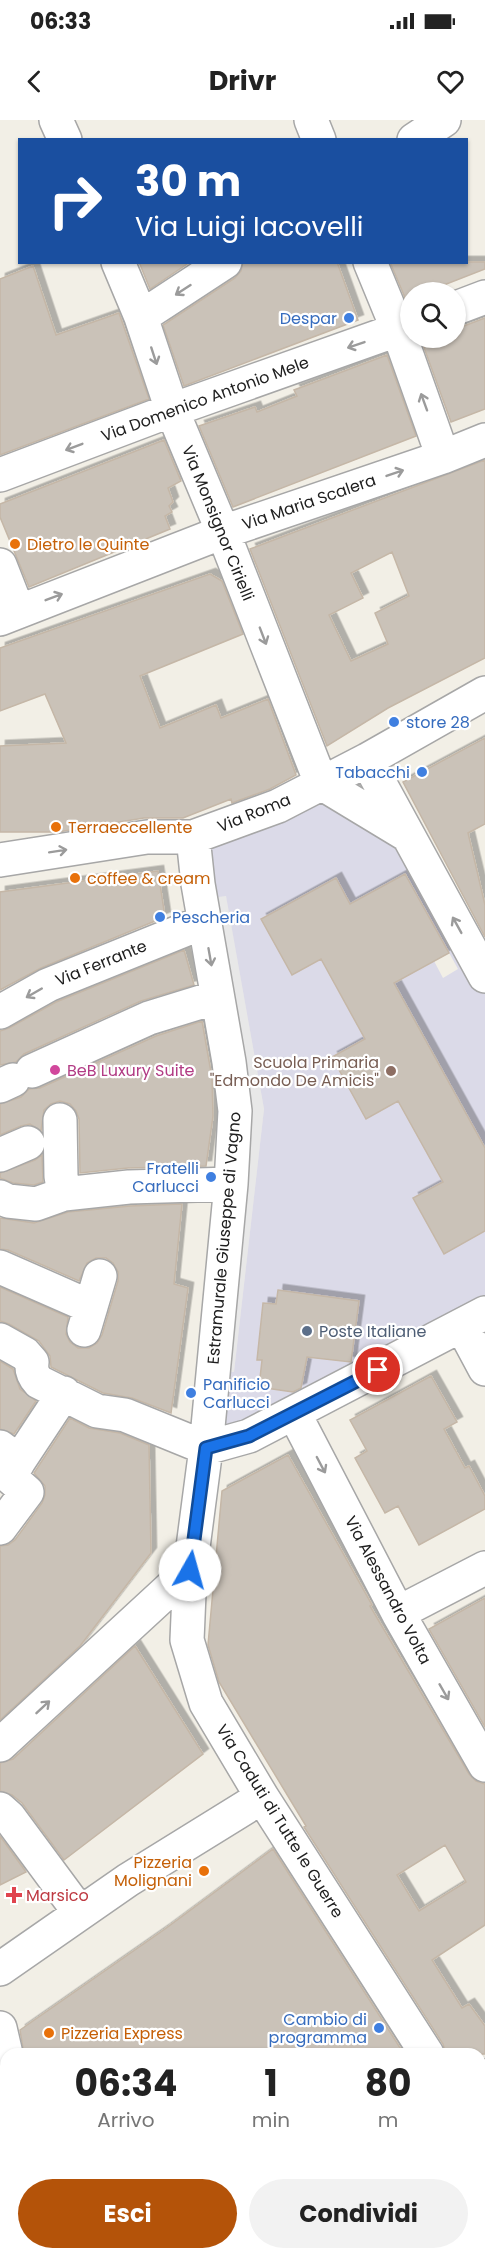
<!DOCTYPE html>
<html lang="it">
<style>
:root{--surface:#fff;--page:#f2f2f2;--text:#222;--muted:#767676;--accent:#b45309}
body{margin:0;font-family:Poppins,sans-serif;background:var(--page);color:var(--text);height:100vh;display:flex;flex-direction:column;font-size:22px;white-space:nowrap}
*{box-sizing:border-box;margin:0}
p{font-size:20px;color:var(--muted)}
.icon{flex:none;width:33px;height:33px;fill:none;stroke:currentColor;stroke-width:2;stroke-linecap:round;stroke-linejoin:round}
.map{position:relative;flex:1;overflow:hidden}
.panel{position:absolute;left:0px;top:1928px;width:486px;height:212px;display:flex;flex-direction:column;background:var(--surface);border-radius:18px 18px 0 0;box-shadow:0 2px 4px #0004}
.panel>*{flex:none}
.hud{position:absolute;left:18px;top:18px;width:450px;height:126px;border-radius:0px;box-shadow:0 2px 4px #0004;background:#1a4fa0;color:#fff;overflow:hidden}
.tools{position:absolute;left:400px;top:162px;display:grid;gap:12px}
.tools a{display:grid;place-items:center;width:66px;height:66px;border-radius:50%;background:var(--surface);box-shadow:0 2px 4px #0004;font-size:30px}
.pin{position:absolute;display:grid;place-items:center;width:51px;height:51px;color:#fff;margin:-26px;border:3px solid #fff;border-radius:50%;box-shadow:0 2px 6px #0007}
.me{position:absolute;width:66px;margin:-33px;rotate:7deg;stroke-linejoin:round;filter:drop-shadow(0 0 4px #0008)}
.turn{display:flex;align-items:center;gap:21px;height:126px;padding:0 18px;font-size:27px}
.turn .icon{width:78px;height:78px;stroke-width:2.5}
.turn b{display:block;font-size:42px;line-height:51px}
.eta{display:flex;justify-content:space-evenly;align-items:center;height:102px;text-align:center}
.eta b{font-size:36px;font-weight:700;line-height:42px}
.cta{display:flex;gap:12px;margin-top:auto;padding:12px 18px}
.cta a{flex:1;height:69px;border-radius:36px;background:var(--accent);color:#fff;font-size:24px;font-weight:700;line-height:69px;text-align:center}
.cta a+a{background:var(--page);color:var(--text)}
.status{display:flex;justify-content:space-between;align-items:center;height:42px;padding:0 30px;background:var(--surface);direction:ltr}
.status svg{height:16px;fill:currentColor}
header{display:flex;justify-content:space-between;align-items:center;height:78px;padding:0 18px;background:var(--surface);font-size:27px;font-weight:700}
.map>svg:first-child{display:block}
.parking{fill:#e8e8e8}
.plaza{fill:#dbdae8;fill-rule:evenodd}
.building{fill:#cac2b8;stroke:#c5b7a7;stroke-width:1.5;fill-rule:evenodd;filter:url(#shadow)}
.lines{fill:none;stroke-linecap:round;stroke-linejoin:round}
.minor-casing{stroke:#a7a7a7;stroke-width:36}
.minor{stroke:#fff;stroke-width:33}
.oneway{stroke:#9b9b9b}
.route-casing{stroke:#114b97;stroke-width:15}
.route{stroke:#1a73e8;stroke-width:10}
.shop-dot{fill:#3f7fe0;stroke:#fff;stroke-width:2}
.food-dot{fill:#e8710a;stroke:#fff;stroke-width:2}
.hotel-dot{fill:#d1479c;stroke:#fff;stroke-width:2}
.education-dot{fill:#8d6e63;stroke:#fff;stroke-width:2}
.service-dot{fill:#5c6f8a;stroke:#fff;stroke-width:2}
.health-dot{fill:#e0444e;stroke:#fff;stroke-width:2}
.labels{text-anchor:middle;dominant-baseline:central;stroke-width:4.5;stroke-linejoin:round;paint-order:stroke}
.shop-label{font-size:16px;fill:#366cbe;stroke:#fff;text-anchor:end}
.street-label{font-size:16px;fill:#202020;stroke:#fff}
.food-label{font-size:16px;fill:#c56008;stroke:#fff;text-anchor:start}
.education-label{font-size:16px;fill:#785e54;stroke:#fff;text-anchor:end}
.hotel-label{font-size:16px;fill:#b23c85;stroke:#fff;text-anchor:start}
.service-label{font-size:16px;fill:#4e5e75;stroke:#fff;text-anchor:start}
.health-label{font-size:16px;fill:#be3a42;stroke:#fff;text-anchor:start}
</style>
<div class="status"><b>06:33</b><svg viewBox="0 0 49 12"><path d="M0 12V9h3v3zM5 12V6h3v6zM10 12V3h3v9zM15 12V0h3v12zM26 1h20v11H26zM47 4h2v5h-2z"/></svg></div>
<header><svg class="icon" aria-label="back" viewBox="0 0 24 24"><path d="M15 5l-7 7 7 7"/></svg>Drivr<svg class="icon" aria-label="heart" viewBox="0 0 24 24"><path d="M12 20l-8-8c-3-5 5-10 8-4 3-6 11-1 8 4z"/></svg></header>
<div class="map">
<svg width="485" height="2138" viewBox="0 0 485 2138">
<defs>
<filter id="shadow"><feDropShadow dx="5.5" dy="-5.5" stdDeviation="0" flood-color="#0004"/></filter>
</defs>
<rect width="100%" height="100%" fill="#f2efe6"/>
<!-- parking -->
<path class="parking" d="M226 775 264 989 234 1252 221 1251 231 1167 214 777Z"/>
<!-- plaza -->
<path class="plaza" d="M321 663 407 715 485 856V1028L336 758 321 839 365 919 332 937 366 999 398 981 443 1062 413 1079 444 1133 485 1111V1193L206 1328 213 1251 234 1252 264 989 226 776 201 779 193 717ZM406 754 458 849 443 858 434 841 366 775ZM278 1170 359 1181 350 1242 307 1237 300 1273 259 1267 262 1240 257 1239 263 1183H275Z"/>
<!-- building -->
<path class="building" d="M139 142H190L150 169Z
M243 142H337L358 200 184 266 163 205 235 158 241 151Z
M390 142H485V149L426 172H411V178L406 180Z
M33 146 56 215 119 193 149 279 0 335V159Z
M485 198V289L451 302 422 222 433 218H456V209Z
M387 235 416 316 233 387 199 306 255 287 257 292 297 276 294 270Z
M164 320 181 361 168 368 173 382 169 386 172 392 165 396 170 409 29 467 0 397V384Z
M485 340V538L388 588 327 626 250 429ZM392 432 409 476 375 493 388 524 351 541 329 495 363 478 351 453Z
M210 454 222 461 243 514 140 556 160 608 216 585 221 598 268 579 296 655 270 669 232 683 231 679 183 698H144L58 712H0V626L66 623 45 574 0 591V528Z
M485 618V704L468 713 485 785V817L403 662Z
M158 751 165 797 41 848 0 870V772Z
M405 754 449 833 394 863 485 1028V1111L444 1134 413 1078 443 1062 398 981 366 999 332 937 365 919 321 839 292 855 261 799 336 758 350 784Z
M184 830 194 865 141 881 24 934 16 942 0 945V911L9 908 56 882Z
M202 901 212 958 213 996 206 1046 128 1048 80 1053 79 999 76 991 70 984 60 981 51 984 44 990 41 1011 30 1004 21 1006 0 1015V984L21 977 29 969 40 968 156 916Z
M42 1035 43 1062 34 1065 13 1063 0 1058V1053L35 1040Z
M182 1084 174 1164 188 1168 171 1293 132 1278 103 1273 51 1247 50 1236 39 1221 9 1204 0 1201V1167L68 1197 66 1214 70 1222 78 1228H89L97 1223 102 1215 118 1161V1152L113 1143 106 1138H96L87 1143 79 1161 8 1130 0 1129V1098L34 1103 68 1092 130 1086Z
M278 1170 359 1181 351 1242 307 1237 301 1268 293 1272 259 1267 262 1240H257L263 1183 276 1184Z
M0 1241 13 1249 20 1269 36 1281 14 1314 0 1309Z
M431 1256 457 1302 444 1309 465 1348 469 1346 485 1376V1389L419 1425 398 1386 385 1393 355 1338 367 1331 350 1300Z
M70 1298 89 1308 120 1313 149 1325 151 1433 80 1526 0 1600V1426L8 1425 15 1420 42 1383 45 1375V1366L34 1353Z
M288 1335 372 1485 370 1486 469 1654 476 1661 485 1664V1805L432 1840 462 1888 469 1884 485 1906V1934H446L443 1924 304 1707 306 1706 219 1562 208 1525 222 1371ZM445 1725 466 1762 419 1791 397 1755Z
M485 1478V1607L429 1509Z
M135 1526 203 1634 64 1740 22 1683 12 1675 0 1671V1643L13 1639Z
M0 1716 26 1752 0 1765Z
M273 1729 404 1934H24L20 1910 165 1809Z"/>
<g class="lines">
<!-- minor casing -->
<g class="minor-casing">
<path id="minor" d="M56 0 65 20
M311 0 319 20
M414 20 444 0
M118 142 141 197 172 290 223 412 321 663 407 715
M370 142 398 210 443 337
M456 188 485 177
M141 197 225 142
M0 355 172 290 411 205
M0 445 18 491
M0 499 223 412 443 337 485 320
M367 640 485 856
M193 717 198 764 229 942 235 991 231 1064 206 1328 190 1450 187 1520 206 1583 262 1677 427 1934
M0 740 147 717H193L278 686 367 640 485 573
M0 892 48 865 204 802
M32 951 149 898 217 877
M0 966 13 960
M60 1000 61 1056 64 1074
M0 1035 28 1023
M0 1077 8 1081 36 1084 64 1074 129 1067 231 1064
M0 1147 91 1187
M462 1206 485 1249
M84 1210 100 1156
M0 1220 25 1234 32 1242C31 1251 33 1256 39 1262L97 1291 125 1295 206 1328
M294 1293 398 1493 485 1645
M0 1327 19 1341 64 1273
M206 1328 249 1316 485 1193
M0 1408 27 1372 10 1357 19 1341
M398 1493 485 1448
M0 1625 190 1450
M0 1689 9 1697 80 1793
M0 1849 128 1760 262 1677
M0 1908 6 1934
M480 1959 485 1956
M480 2018 485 2026
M480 2069 485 2068
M54 2133 55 2138
M305 2133 308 2138
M106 2138 131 2133"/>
</g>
<!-- minor -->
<use href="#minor" class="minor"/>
</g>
<!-- one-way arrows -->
<defs><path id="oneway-shaft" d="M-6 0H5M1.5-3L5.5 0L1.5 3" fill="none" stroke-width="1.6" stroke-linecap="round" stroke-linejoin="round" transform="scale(1.5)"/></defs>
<g class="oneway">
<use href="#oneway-shaft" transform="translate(183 170) rotate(147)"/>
<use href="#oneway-shaft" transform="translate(356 225) rotate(161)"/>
<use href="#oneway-shaft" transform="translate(154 236) rotate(72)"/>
<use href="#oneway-shaft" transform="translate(424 282) rotate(-110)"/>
<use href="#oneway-shaft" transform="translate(74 327) rotate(159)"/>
<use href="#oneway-shaft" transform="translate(395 353) rotate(-19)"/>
<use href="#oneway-shaft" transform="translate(54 477) rotate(-21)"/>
<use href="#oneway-shaft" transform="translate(263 516) rotate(69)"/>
<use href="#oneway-shaft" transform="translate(58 731) rotate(-9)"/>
<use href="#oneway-shaft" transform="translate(457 805) rotate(-119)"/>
<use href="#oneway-shaft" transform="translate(210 837) rotate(80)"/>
<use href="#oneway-shaft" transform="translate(34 873) rotate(150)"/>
<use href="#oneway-shaft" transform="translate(321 1345) rotate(62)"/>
<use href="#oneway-shaft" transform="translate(444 1572) rotate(60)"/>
<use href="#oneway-shaft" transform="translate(43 1587) rotate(-43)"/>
</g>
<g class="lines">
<!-- route casing -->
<g class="route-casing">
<path id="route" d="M190 1450 206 1328 249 1316 378 1250"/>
</g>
<!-- route -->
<use href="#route" class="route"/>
</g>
<!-- markers -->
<g class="shop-dot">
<circle cx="349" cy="198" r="6"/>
<circle cx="394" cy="602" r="6"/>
<circle cx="422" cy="652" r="6"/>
<circle cx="160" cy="797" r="6"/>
<circle cx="211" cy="1057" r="6"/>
<circle cx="191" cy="1273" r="6"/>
<circle cx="379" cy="1908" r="6"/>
</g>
<g class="food-dot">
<circle cx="15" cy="424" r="6"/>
<circle cx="56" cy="707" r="6"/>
<circle cx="75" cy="758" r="6"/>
<circle cx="204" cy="1751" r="6"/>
<circle cx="49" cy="1913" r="6"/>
</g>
<circle class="hotel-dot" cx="55" cy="950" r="6"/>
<circle class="education-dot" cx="391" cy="951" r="6"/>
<circle class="service-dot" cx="307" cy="1211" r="6"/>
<path class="health-dot" d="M11 1766h6v6h6v6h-6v6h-6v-6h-6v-6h6z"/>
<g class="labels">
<!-- shop labels -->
<g class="shop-label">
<text x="337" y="198">Despar</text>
<text x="406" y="602" text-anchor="start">store 28</text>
<text x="410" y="652">Tabacchi</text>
<text x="172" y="797" text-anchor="start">Pescheria</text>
<text x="199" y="1048">Fratelli<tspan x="199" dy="18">Carlucci</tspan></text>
<text x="203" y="1264" text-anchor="start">Panificio<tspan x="203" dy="18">Carlucci</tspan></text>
<text x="367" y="1899">Cambio di<tspan x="367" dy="18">programma</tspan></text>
</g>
<!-- street labels -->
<g class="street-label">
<text transform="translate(205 279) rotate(-20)">Via Domenico Antonio Mele</text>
<text transform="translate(309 382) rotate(-19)">Via Maria Scalera</text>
<text transform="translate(218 403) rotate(68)">Via Monsignor Cirielli</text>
<text transform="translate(254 693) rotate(-22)">Via Roma</text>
<text transform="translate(101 843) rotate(-22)">Via Ferrante</text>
<text transform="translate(224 1118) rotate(-85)">Estramurale Giuseppe di Vagno</text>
<text transform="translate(388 1470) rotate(62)">Via Alessandro Volta</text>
<text transform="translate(280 1701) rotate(58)">Via Caduti di Tutte le Guerre</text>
</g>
<!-- food labels -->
<g class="food-label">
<text x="27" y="424">Dietro le Quinte</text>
<text x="68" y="707">Terraeccellente</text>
<text x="87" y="758">coffee &amp; cream</text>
<text x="192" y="1742" text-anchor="end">Pizzeria<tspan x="192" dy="18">Molignani</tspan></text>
<text x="61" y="1913">Pizzeria Express</text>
</g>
<!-- education labels -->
<g class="education-label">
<text x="379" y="942">Scuola Primaria<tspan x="379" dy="18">"Edmondo De Amicis"</tspan></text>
</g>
<!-- hotel labels -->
<g class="hotel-label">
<text x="67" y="950">BeB Luxury Suite</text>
</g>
<!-- service labels -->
<g class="service-label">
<text x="319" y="1211">Poste Italiane</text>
</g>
<!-- health labels -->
<g class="health-label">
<text x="26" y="1775">Marsico</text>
</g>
</g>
</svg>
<div class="tools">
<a><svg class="icon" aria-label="search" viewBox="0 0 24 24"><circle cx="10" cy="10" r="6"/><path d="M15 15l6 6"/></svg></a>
</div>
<div class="pin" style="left:378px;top:1250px;background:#d93025"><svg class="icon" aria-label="arrive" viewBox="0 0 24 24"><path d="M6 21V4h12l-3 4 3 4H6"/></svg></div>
<svg class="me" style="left:190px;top:1450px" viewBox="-20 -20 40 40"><circle r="19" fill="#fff"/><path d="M0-13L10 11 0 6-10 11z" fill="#1a73e8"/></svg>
<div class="hud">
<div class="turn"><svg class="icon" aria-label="right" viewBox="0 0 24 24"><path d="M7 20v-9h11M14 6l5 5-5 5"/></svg><div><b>30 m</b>Via Luigi Iacovelli</div></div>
</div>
<section class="panel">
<div class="eta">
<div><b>06:34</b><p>Arrivo</p></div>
<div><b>1</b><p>min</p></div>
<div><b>80</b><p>m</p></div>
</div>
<div class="cta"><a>Esci</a><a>Condividi</a></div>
</section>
</div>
